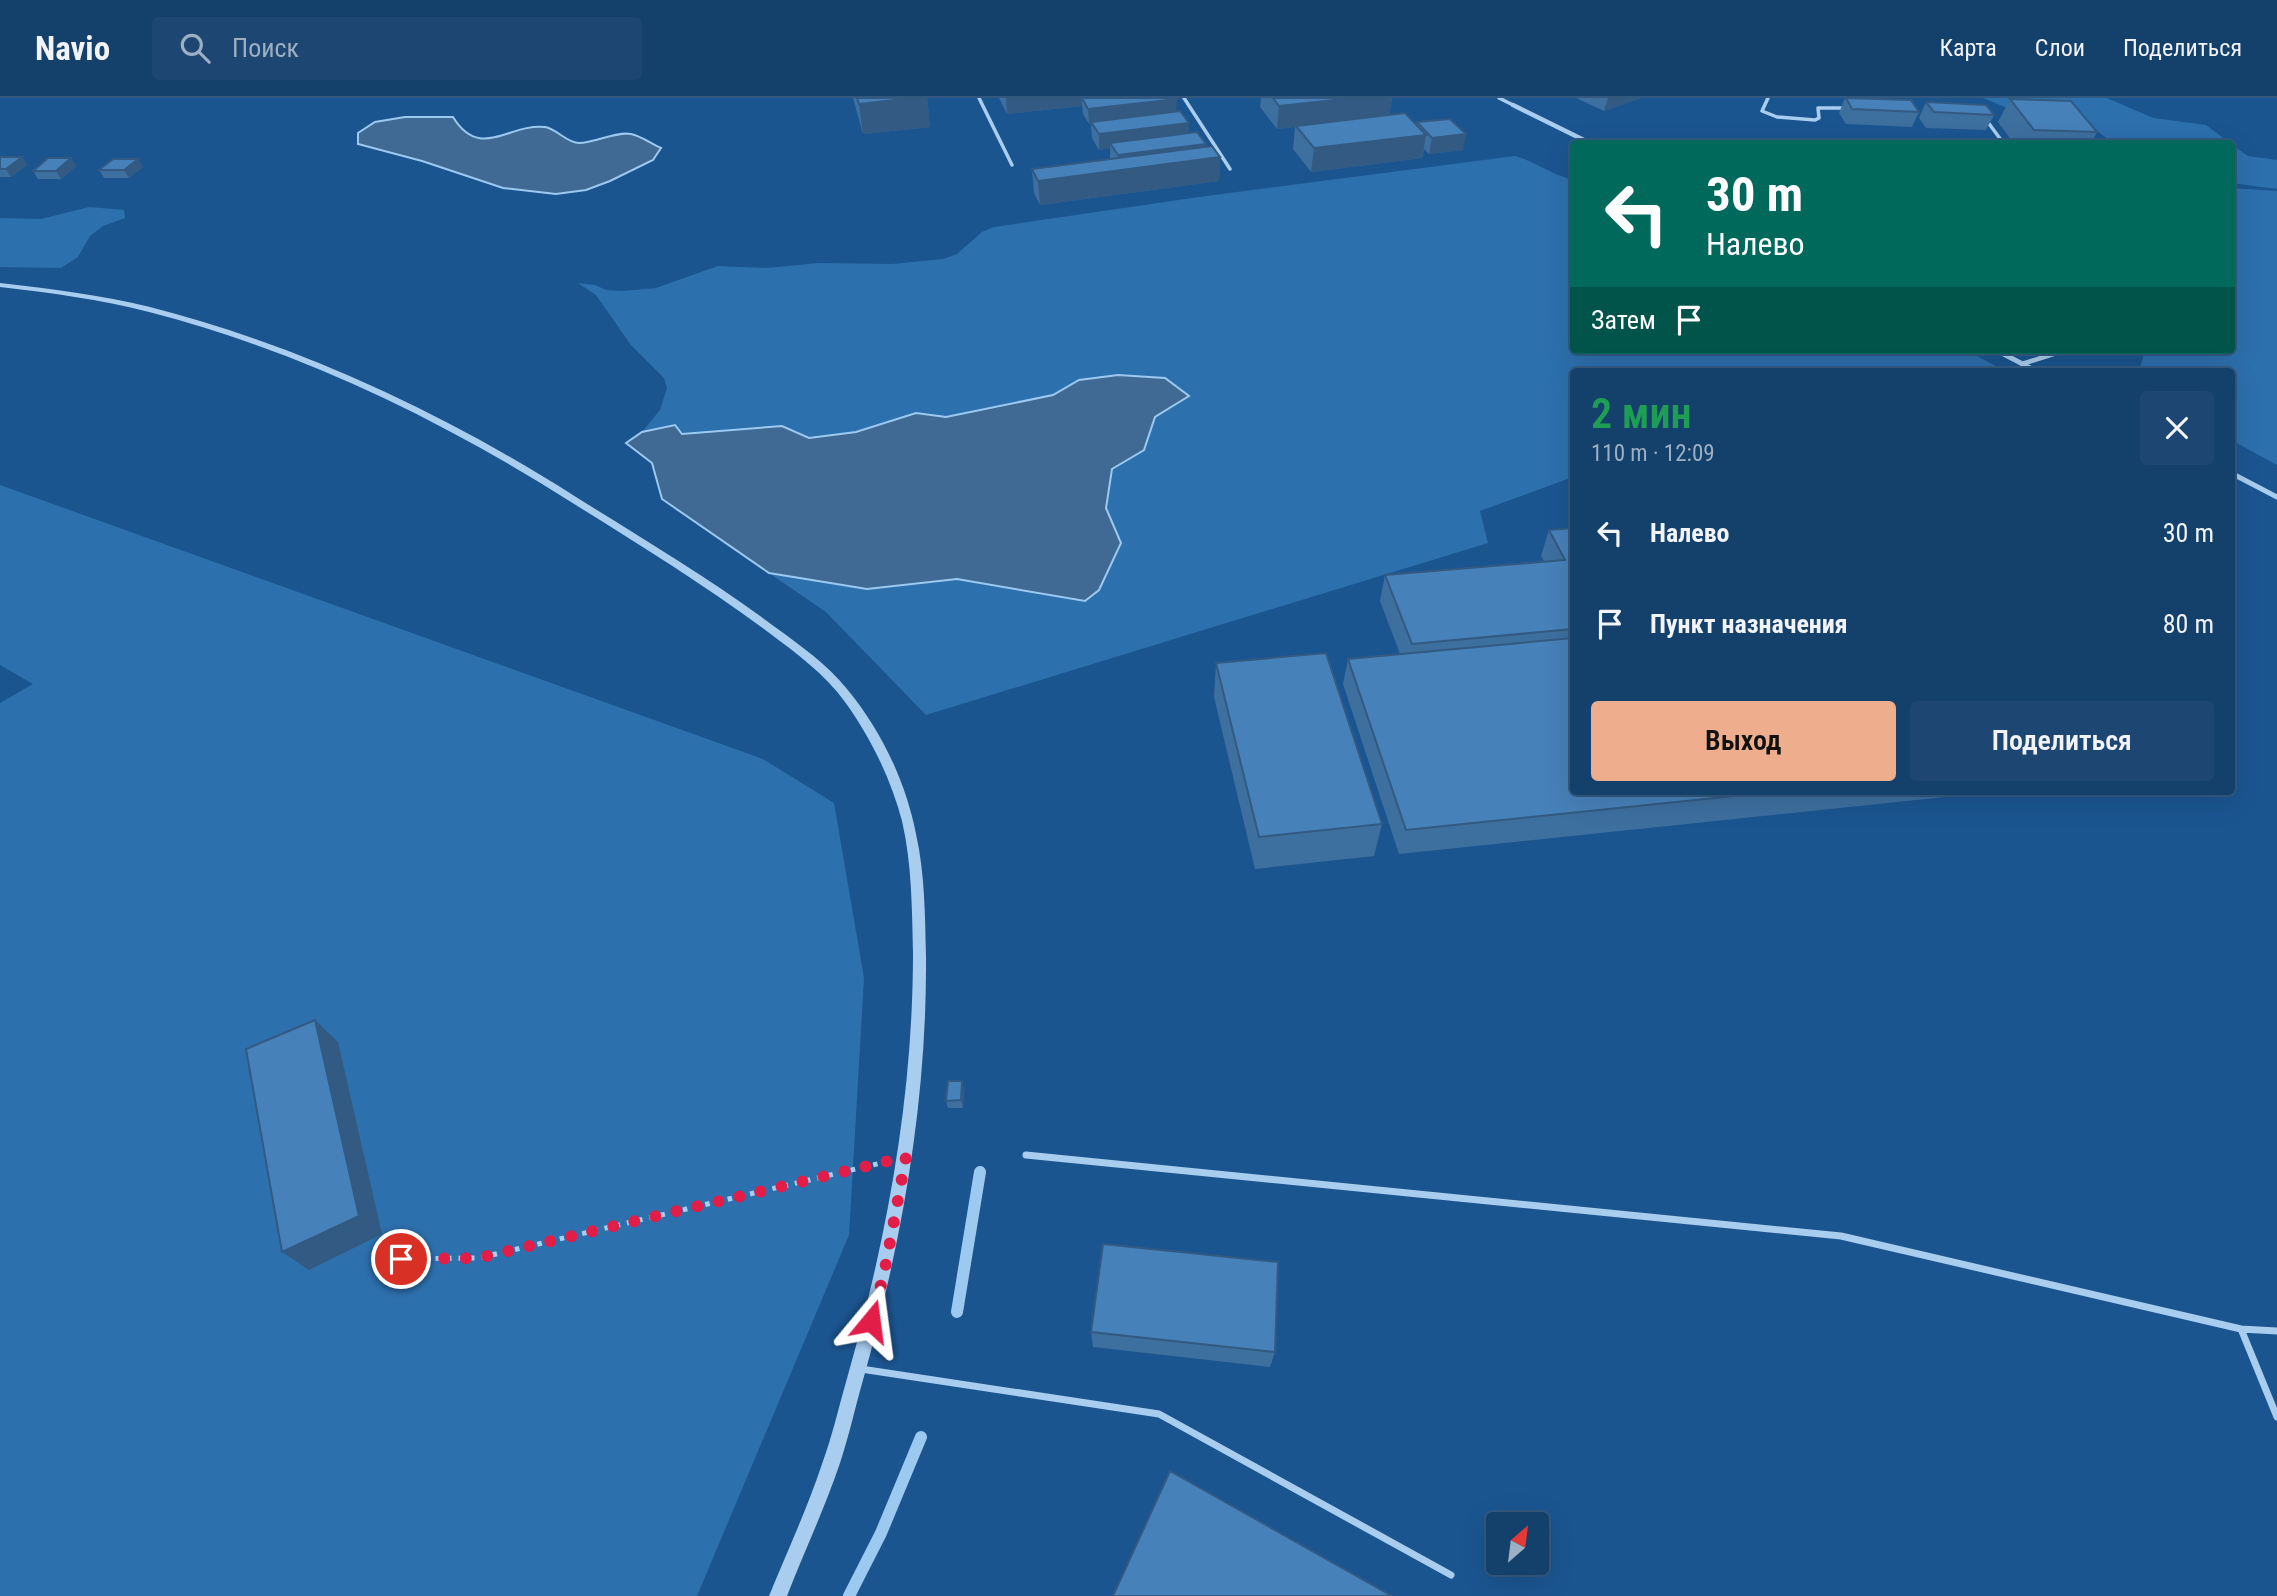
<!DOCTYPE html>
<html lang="ru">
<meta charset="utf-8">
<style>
:root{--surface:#14406c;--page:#1d4772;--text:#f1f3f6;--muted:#9dafc2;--line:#33597f;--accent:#eead8d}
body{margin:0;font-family:"Roboto Condensed",sans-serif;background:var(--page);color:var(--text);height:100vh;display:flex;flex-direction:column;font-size:26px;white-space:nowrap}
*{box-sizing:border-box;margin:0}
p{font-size:23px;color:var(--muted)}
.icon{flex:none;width:38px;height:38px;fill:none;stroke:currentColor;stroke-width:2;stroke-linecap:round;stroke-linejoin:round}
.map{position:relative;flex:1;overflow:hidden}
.side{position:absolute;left:1570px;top:270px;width:665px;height:427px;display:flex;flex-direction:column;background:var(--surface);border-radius:7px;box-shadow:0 7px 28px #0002,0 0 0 2px var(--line)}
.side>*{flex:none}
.banner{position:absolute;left:1570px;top:42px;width:665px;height:214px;border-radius:7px;box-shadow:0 7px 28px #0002,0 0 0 2px var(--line);background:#00695c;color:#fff;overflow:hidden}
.needle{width:46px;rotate:28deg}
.buttons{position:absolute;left:1486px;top:1414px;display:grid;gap:14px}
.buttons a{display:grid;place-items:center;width:63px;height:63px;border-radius:7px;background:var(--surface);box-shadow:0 7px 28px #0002,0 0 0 2px var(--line);font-size:35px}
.pin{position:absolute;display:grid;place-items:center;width:60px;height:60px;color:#fff;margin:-30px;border:4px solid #fff;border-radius:50%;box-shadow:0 2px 7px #0007}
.me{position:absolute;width:77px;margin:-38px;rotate:16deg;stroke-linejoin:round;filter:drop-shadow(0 0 5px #0008)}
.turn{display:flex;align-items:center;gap:24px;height:147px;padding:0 21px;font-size:32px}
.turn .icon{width:91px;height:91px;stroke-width:2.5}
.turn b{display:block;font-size:49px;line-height:60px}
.then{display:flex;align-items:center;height:66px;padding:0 21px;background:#0003;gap:14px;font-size:26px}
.round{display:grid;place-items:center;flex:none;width:74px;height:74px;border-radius:7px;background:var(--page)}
.summary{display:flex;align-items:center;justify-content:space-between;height:119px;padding:0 21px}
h1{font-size:42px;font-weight:600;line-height:52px;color:#1e9e55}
.primary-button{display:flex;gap:14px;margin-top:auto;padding:14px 21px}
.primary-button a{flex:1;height:80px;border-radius:7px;background:var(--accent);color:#111;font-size:28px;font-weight:600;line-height:80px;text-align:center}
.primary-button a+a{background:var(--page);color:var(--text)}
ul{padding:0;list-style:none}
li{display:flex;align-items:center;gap:21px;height:91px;padding:0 21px}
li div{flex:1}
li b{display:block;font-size:26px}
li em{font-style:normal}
header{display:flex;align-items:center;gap:42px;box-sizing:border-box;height:98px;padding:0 35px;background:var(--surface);border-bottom:2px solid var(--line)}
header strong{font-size:33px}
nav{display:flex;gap:38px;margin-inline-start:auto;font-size:24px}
.search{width:490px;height:63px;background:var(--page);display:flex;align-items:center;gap:18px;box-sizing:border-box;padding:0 24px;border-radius:7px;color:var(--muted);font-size:26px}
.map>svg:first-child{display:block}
.green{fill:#2d70ae}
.water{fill:#406a94;stroke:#9cc9f0;stroke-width:2}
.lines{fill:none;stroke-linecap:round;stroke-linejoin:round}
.stream{stroke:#9cc9f0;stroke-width:12}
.path{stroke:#a9cdee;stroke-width:5;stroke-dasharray:4.5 7;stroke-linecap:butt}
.service-far2{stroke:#a9cdee;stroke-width:3.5}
.service-far1{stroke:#a9cdee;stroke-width:4.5}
.service{stroke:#a9cdee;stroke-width:7}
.minor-far1{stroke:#a9cdee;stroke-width:4.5}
.minor{stroke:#a9cdee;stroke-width:5}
.tertiary{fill:#a9cdee;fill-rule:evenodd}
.wall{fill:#3d6f9f}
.shaded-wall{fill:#325a82}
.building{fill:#4781b9;stroke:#325a82;stroke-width:2}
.route{stroke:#e11d48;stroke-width:12;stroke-dasharray:0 21.6}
</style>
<header>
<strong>Navio</strong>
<div class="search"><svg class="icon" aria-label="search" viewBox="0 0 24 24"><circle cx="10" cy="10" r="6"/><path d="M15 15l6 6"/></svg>Поиск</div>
<nav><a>Карта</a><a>Слои</a><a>Поделиться</a></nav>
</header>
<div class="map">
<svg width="2277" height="1498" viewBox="0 0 2277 1498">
<rect width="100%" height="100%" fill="#1b5590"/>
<!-- green -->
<path class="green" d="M1983 0H2107L2153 20 2206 27 2231 46 2113 45 2087 25 2012 12Z
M2231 46 2248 58 2277 62V91L2231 85Z
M1515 58C1536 64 1552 77 1573 82V252H1966L2005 273H1573V379L1480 413 1488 445 926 617 826 514 769 475 867 491 957 481 1085 503 1121 446 1106 410 1112 371 1144 352 1155 319 1189 298 1079 282 1053 297 946 319 916 315 856 334 809 340 782 328 682 336 675 327 642 334 660 312 667 290 664 280 631 247 596 197 578 185 595 187 606 192 622 193 656 190 718 168 767 170 819 165 892 166 943 161 957 156 982 134 994 129 1206 98Z
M2231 90 2277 93V367L2231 342V273H2139L2145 252H2231Z
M89 109 124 112 125 120 103 128 90 138 78 159 61 170 0 169V120L41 121Z
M0 387 763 661 834 705 864 880 849 1137 697 1498H0V605L33 586 0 567Z"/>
<!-- water -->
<path class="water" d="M405 19H453C480 63 509 25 545 29 557 31 567 45 579 45 595 45 616 33 631 36 641 38 652 46 661 50L653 62 610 83 586 92 556 96 503 90 422 63 358 46V35L375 24Z
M1118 277 1165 280 1189 298 1155 319 1144 352 1112 371 1106 410 1121 445 1099 492 1085 503 957 481 867 491 769 475 662 401 652 365 626 345 642 334 675 327 682 336 782 328 809 340 856 334 916 315 946 319 1053 297 1079 282Z"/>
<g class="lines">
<!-- stream -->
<path class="stream" d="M957 1214 980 1074
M849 1498 881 1435 921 1339"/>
<!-- path -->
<path class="path" d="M401 1161 479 1160 881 1065"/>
<!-- service-far2 -->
<path class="service-far2" d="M979 0 1012 67
M1184 0 1230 71
M1499 0 1513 7
M1768 0 1762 13 1777 19 1815 22 1819 20 1818 10H1846
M1987 23 2004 46"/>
<!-- service-far1 -->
<path class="service-far1" d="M2022 266 2066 252"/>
<!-- service -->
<path class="service" d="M1026 1057 1841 1138 2241 1231 2277 1233
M2241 1231 2277 1319
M861 1271 1159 1316 1451 1477"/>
<!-- minor-far1 -->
<path class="minor-far1" d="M1513 7 1592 46"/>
<!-- minor -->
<path class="minor" d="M1996 252 2036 273
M2231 375 2277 399"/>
<!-- tertiary -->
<path class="tertiary" d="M0 185C51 191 101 197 150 209 302 248 444 315 576 399 643 441 711 481 775 529 801 548 827 566 847 591 881 632 906 684 916 736 925 776 925 818 926 859 927 1004 902 1144 863 1282 855 1310 849 1338 840 1365 825 1410 804 1454 787 1498H769C787 1454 807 1411 822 1366 832 1339 838 1312 846 1284 886 1144 913 1002 913 855 912 812 912 766 902 723 891 681 871 640 845 604 825 576 796 555 768 534 705 487 638 446 571 404 440 321 300 253 149 214 100 201 50 195 0 189Z"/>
</g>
<!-- wall -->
<path class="wall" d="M853 0H927L930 29 863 36Z
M999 0H1176V14L1189 25 1188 35 1206 46 1205 49 1220 59 1219 83 1040 107 1034 95 1032 71 1110 61V50L1099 52 1092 40 1091 26H1089L1083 16 1082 8 1007 16Z
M1261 0H1392L1389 17 1416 27 1417 24 1463 52 1429 56 1424 51 1422 60 1311 74 1293 51 1295 29 1277 31 1260 9Z
M1576 0H1641L1604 13Z
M1845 0H1862L1919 14 1912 29 1846 26 1839 15Z
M2010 1 2097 34 2091 46H2014L1998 24Z
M1926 4 1994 17 1986 32 1926 30 1919 20Z
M0 59H22L27 67 11 79H0Z
M71 60 76 68 61 81H38L33 73Z
M138 61 143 69 129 80H104L99 72Z
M1573 430V693H2002L1399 756 1343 586 1348 561 1400 556 1380 503 1385 477 1544 463 1541 458 1549 432Z
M1216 565 1382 726 1374 758 1255 771 1214 599Z
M964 990 963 1010H948L946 1003Z
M1091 1234 1275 1254 1270 1269 1093 1249Z"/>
<!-- shaded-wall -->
<path class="shaded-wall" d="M913 0H927L930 29 863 36 859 6Z
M1006 0H1155H1082V8L1007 16Z
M1353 0H1392L1389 19 1277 31 1279 8Z
M1608 0H1641L1604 13Z
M1177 1 1176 16 1089 26 1088 11Z
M1189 25 1188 40 1110 45V50L1099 52V36Z
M1466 36 1463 52 1429 56 1432 40Z
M1426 37 1422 60 1311 74 1314 50Z
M1206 46 1205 61 1220 59 1219 83 1040 107 1038 83 1118 72V57Z
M22 59 27 67 11 79 6 71Z
M71 60 76 68 61 81 56 73Z
M138 61 143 69 129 80 124 72Z
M315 922 338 944 382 1136 309 1172 282 1154Z
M962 983 964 990 963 1010 961 1002Z"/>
<!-- building -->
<path class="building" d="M857 0H913L859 6Z
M1082 0H1176L1177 1 1088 11Z
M1273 0H1353L1279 8Z
M1846 0 1911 2 1919 14 1852 11Z
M2010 1 2071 3 2097 34 2034 32Z
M1926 4 1986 7 1994 17 1934 14Z
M1180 13 1189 25 1099 36 1091 24Z
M1405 15 1426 37 1314 50 1296 28Z
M1450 21 1466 36 1432 40 1417 24Z
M1197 34 1206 46 1118 57 1110 45Z
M1212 48 1220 59 1038 83 1032 71Z
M0 59H22L6 71H0Z
M48 60H71L56 73H33Z
M113 61H138L124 72H99Z
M1573 430V531L1412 546 1385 477 1565 462 1549 432Z
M1573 540V693H1783L1406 732 1348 561Z
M1326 555 1382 726 1259 739 1216 565Z
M315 922 359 1118 282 1154 246 951Z
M948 983H962L961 1002 946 1003Z
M1103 1146 1278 1164 1275 1254 1091 1234Z
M1170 1373 1392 1498H1113Z"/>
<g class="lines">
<!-- route -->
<path class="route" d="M401 1161 479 1160 906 1059 884 1176 871 1223"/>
</g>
</svg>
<div class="buttons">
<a><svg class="needle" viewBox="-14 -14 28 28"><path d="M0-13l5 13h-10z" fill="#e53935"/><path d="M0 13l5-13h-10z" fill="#9dafc2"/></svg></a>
</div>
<div class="pin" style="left:401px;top:1161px;background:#d93025"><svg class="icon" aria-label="arrive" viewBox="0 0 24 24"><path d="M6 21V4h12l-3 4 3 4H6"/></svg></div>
<svg class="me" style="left:871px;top:1223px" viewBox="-20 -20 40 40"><path d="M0-17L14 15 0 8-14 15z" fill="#e11d48" stroke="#fff" stroke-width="4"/></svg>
<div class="banner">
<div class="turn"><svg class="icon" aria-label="left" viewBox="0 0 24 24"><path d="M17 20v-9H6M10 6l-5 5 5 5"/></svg><div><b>30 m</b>Налево</div></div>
<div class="then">Затем<svg class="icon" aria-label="arrive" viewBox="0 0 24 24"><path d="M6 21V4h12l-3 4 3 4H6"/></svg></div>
</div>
<section class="side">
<div class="summary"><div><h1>2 мин</h1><p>110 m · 12:09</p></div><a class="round"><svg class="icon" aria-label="close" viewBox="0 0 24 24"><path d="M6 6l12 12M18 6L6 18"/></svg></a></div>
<ul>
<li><svg class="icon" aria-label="left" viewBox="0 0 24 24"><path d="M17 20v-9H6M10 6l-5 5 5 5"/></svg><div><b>Налево</b></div><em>30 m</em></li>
<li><svg class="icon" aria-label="arrive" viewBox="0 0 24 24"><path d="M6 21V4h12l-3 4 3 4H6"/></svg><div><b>Пункт назначения</b></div><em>80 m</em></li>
</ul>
<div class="primary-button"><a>Выход</a><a>Поделиться</a></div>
</section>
</div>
